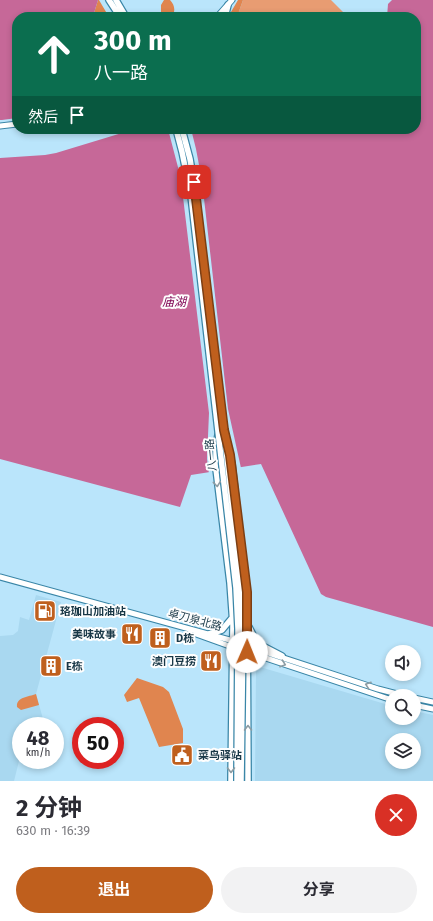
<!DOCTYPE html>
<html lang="zh">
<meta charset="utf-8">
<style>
:root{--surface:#fff;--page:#f2f2f3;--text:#2b2b33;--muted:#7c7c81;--accent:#bf5f1d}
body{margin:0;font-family:"Fira Sans","Noto Sans SC",sans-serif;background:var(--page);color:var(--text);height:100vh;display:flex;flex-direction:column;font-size:15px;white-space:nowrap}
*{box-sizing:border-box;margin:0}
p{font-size:13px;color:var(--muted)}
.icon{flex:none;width:22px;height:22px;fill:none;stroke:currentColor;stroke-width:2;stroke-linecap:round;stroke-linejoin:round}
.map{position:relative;height:781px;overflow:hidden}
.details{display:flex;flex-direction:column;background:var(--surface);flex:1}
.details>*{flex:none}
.banner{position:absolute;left:12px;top:12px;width:409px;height:122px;border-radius:16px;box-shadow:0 2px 6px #0003;background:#0b6e4f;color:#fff;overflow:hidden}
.tools{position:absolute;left:385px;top:645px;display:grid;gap:8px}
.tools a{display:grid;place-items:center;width:36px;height:36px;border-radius:50%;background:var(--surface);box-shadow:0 2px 6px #0003;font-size:20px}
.speed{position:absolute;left:12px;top:717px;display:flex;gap:8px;font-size:20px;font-weight:700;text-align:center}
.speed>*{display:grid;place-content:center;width:52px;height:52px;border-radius:50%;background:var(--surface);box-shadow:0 2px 6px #0003;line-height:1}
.speed small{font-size:10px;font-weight:400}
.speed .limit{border:6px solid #d22;background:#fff;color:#111}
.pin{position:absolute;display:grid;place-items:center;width:34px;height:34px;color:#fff;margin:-17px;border-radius:8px;box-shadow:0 2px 6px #0006}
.me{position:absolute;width:44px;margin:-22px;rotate:1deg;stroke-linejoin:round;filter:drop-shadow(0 0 3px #0008)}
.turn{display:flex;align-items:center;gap:14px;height:84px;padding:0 16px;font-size:18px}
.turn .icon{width:52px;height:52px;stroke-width:2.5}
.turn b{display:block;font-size:28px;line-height:34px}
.then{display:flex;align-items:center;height:38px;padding:0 16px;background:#0003;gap:8px;font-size:15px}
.round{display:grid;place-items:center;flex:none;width:42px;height:42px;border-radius:21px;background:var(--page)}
.headline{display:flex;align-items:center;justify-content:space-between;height:68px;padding:0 16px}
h1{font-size:24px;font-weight:700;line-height:30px}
.primary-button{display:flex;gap:8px;margin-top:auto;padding:8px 16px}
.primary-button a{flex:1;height:46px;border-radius:24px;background:var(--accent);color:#fff;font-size:16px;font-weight:700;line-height:46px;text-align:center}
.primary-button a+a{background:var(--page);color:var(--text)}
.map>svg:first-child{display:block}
.built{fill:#a9d8f0;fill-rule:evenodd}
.green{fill:#e89c72}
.forest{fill:#e0854f}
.water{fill:#c66898}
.pier{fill:#bae5fb}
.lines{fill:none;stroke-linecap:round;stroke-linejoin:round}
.tertiary-casing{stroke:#3a86a7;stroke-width:7}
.secondary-casing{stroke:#3a86a7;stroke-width:8}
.tertiary{stroke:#fff;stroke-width:5}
.secondary{stroke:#fff;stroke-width:5.5}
.secondary-bridge-casing{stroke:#3a86a7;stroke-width:8;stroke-linecap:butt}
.secondary-bridge{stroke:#fff;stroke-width:5.5}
.oneway{stroke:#8c9ca3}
.route-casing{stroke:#7c3e13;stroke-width:10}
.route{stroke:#bf5f1d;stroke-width:7}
.labels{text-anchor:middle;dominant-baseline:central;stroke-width:4;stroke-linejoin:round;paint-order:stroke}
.street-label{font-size:11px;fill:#193847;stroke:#fefefe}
.poi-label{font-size:11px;font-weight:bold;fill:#193847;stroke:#fefefe;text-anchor:start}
.water-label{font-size:12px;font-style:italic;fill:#800554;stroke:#fefefe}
</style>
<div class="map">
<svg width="433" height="781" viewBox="0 0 433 781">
<rect width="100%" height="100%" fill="#bae5fb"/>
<!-- built -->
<path class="built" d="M36 595 61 602 36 694 45 726H21V753L14 781H0V636L13 635 18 631 20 617 29 620Z
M260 667 392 706V718H414V711L433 715V781H255L256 671ZM392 740H414V762H392Z"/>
<!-- green -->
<path class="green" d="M243 0H331L348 17H237Z"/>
<!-- forest -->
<path class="forest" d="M98 0H99L109 17H87L94 13Z
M164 0H170C175 5 176 12 171 17H165L161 13V5Z
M238 0H243L237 17H228Z
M137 678 163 687 169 692 183 729V743L159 747 139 698 127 702 124 695Z
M36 694 39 705 21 710 17 707C16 697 28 697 36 694Z"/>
<!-- water -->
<path class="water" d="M0 0H98L94 13 87 17H17V118L2 120H0Z
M392 0H433V627L326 597 321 594 261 464 191 475 180 507 0 459V158L45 155 56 153 135 129H416V17H387L388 4Z"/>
<!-- pier -->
<path class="pier" d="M168 129H191L196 149 202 181 228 409 241 468 209 474 207 459 209 413 183 197 180 175Z"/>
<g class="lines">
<!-- tertiary casing -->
<g class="tertiary-casing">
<path id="tertiary" d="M217 17 232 0
M0 126 17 124
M0 577 237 642
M196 634 235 648
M244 645 378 689 405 696
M245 651 392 700
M414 698 433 702
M414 705 433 709"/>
</g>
<!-- secondary casing -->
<g class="secondary-casing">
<path id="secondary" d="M109 0 120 17
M116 0 126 17
M225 17 228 5
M218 435 216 446V469L230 583 233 625 231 781
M226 437 232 464 247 601 248 781
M249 627 257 643 282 656
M209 634 222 630 232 618"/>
</g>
<!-- tertiary -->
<use href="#tertiary" class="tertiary"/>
<!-- secondary -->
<use href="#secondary" class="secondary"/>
<!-- secondary-bridge casing -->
<g class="secondary-bridge-casing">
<path id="secondary-bridge" d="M176 129 182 152 191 196 236 588 238 629 237 781
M182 129 190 159 195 190 224 430 241 588 243 634 241 781"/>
</g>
<!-- secondary-bridge -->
<use href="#secondary-bridge" class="secondary-bridge"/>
</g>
<!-- one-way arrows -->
<defs><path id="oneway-chevron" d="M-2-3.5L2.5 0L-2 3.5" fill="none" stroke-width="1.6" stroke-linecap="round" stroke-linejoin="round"/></defs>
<g class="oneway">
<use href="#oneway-chevron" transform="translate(217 484) rotate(84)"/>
<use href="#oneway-chevron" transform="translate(283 664) rotate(19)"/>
<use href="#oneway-chevron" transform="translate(368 685) rotate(-161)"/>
<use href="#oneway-chevron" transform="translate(248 728) rotate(-91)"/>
<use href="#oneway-chevron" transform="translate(231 770) rotate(90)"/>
</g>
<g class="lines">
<!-- route casing -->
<g class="route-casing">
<path id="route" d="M194 182 224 430 230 455 247 592V652"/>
</g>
<!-- route -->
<use href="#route" class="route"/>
</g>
<!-- icons -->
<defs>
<g id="fuel-square" transform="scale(1.15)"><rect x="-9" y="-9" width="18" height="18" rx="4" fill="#bf5f1d" stroke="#fefefe"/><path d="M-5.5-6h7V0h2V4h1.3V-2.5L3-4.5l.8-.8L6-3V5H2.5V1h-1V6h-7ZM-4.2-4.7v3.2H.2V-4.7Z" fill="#fff"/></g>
<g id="restaurant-square" transform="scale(1.15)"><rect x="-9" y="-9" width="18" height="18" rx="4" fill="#bf5f1d" stroke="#fefefe"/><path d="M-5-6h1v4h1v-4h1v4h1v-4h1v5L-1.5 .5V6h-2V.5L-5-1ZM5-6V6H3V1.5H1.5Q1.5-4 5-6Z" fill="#fff"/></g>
<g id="building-square" transform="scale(1.15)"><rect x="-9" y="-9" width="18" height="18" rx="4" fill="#bf5f1d" stroke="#fefefe"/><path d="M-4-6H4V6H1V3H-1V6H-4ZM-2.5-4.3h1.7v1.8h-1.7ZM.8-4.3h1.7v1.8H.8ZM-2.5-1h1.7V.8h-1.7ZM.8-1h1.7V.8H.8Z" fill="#fff"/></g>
<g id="civic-square" transform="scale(1.15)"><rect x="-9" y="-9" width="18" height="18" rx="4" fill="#bf5f1d" stroke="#fefefe"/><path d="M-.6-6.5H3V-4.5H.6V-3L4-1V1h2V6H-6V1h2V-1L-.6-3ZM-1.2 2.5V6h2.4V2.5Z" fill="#fff"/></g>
</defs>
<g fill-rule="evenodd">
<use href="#fuel-square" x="45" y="611"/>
<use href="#restaurant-square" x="132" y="634"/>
<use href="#building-square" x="160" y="638"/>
<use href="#restaurant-square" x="211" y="661"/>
<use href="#building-square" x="51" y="666"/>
<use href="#civic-square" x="182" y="755"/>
</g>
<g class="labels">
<!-- street labels -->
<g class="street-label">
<text transform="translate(211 455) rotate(-96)">八一路</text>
<text transform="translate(195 620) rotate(15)">卓刀泉北路</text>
</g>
<!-- poi labels -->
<g class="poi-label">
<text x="60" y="611">珞珈山加油站</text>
<text x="116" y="634" text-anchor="end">美味故事</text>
<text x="176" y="638">D栋</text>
<text x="196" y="661" text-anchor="end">澳门豆捞</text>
<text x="66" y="666">E栋</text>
<text x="198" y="755">菜鸟驿站</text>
</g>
<!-- water labels -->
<g class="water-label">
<text x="174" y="302">庙湖</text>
</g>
</g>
</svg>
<div class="tools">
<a><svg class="icon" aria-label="sound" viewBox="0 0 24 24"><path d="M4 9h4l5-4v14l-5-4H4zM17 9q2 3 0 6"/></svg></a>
<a><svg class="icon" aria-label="search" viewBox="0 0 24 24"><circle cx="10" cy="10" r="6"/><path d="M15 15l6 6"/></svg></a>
<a><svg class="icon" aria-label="layers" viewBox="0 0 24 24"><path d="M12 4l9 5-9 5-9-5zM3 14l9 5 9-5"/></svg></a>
</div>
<div class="speed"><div>48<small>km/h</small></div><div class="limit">50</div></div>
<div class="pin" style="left:194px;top:182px;background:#d93025"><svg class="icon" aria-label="arrive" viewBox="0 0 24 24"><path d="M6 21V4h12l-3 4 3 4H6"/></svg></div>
<svg class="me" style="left:247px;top:652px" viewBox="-20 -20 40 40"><circle r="19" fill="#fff"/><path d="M0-13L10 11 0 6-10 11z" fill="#bf5f1d"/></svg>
<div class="banner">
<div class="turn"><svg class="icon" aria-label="ahead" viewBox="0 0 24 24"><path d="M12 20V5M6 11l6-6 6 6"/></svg><div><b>300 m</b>八一路</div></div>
<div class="then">然后<svg class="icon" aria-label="arrive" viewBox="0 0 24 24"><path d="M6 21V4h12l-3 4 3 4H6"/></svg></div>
</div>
</div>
<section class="details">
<div class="headline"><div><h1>2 分钟</h1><p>630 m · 16:39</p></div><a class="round" style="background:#d93025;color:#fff"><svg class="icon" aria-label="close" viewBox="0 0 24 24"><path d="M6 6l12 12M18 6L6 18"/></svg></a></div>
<div class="primary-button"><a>退出</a><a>分享</a></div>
</section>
